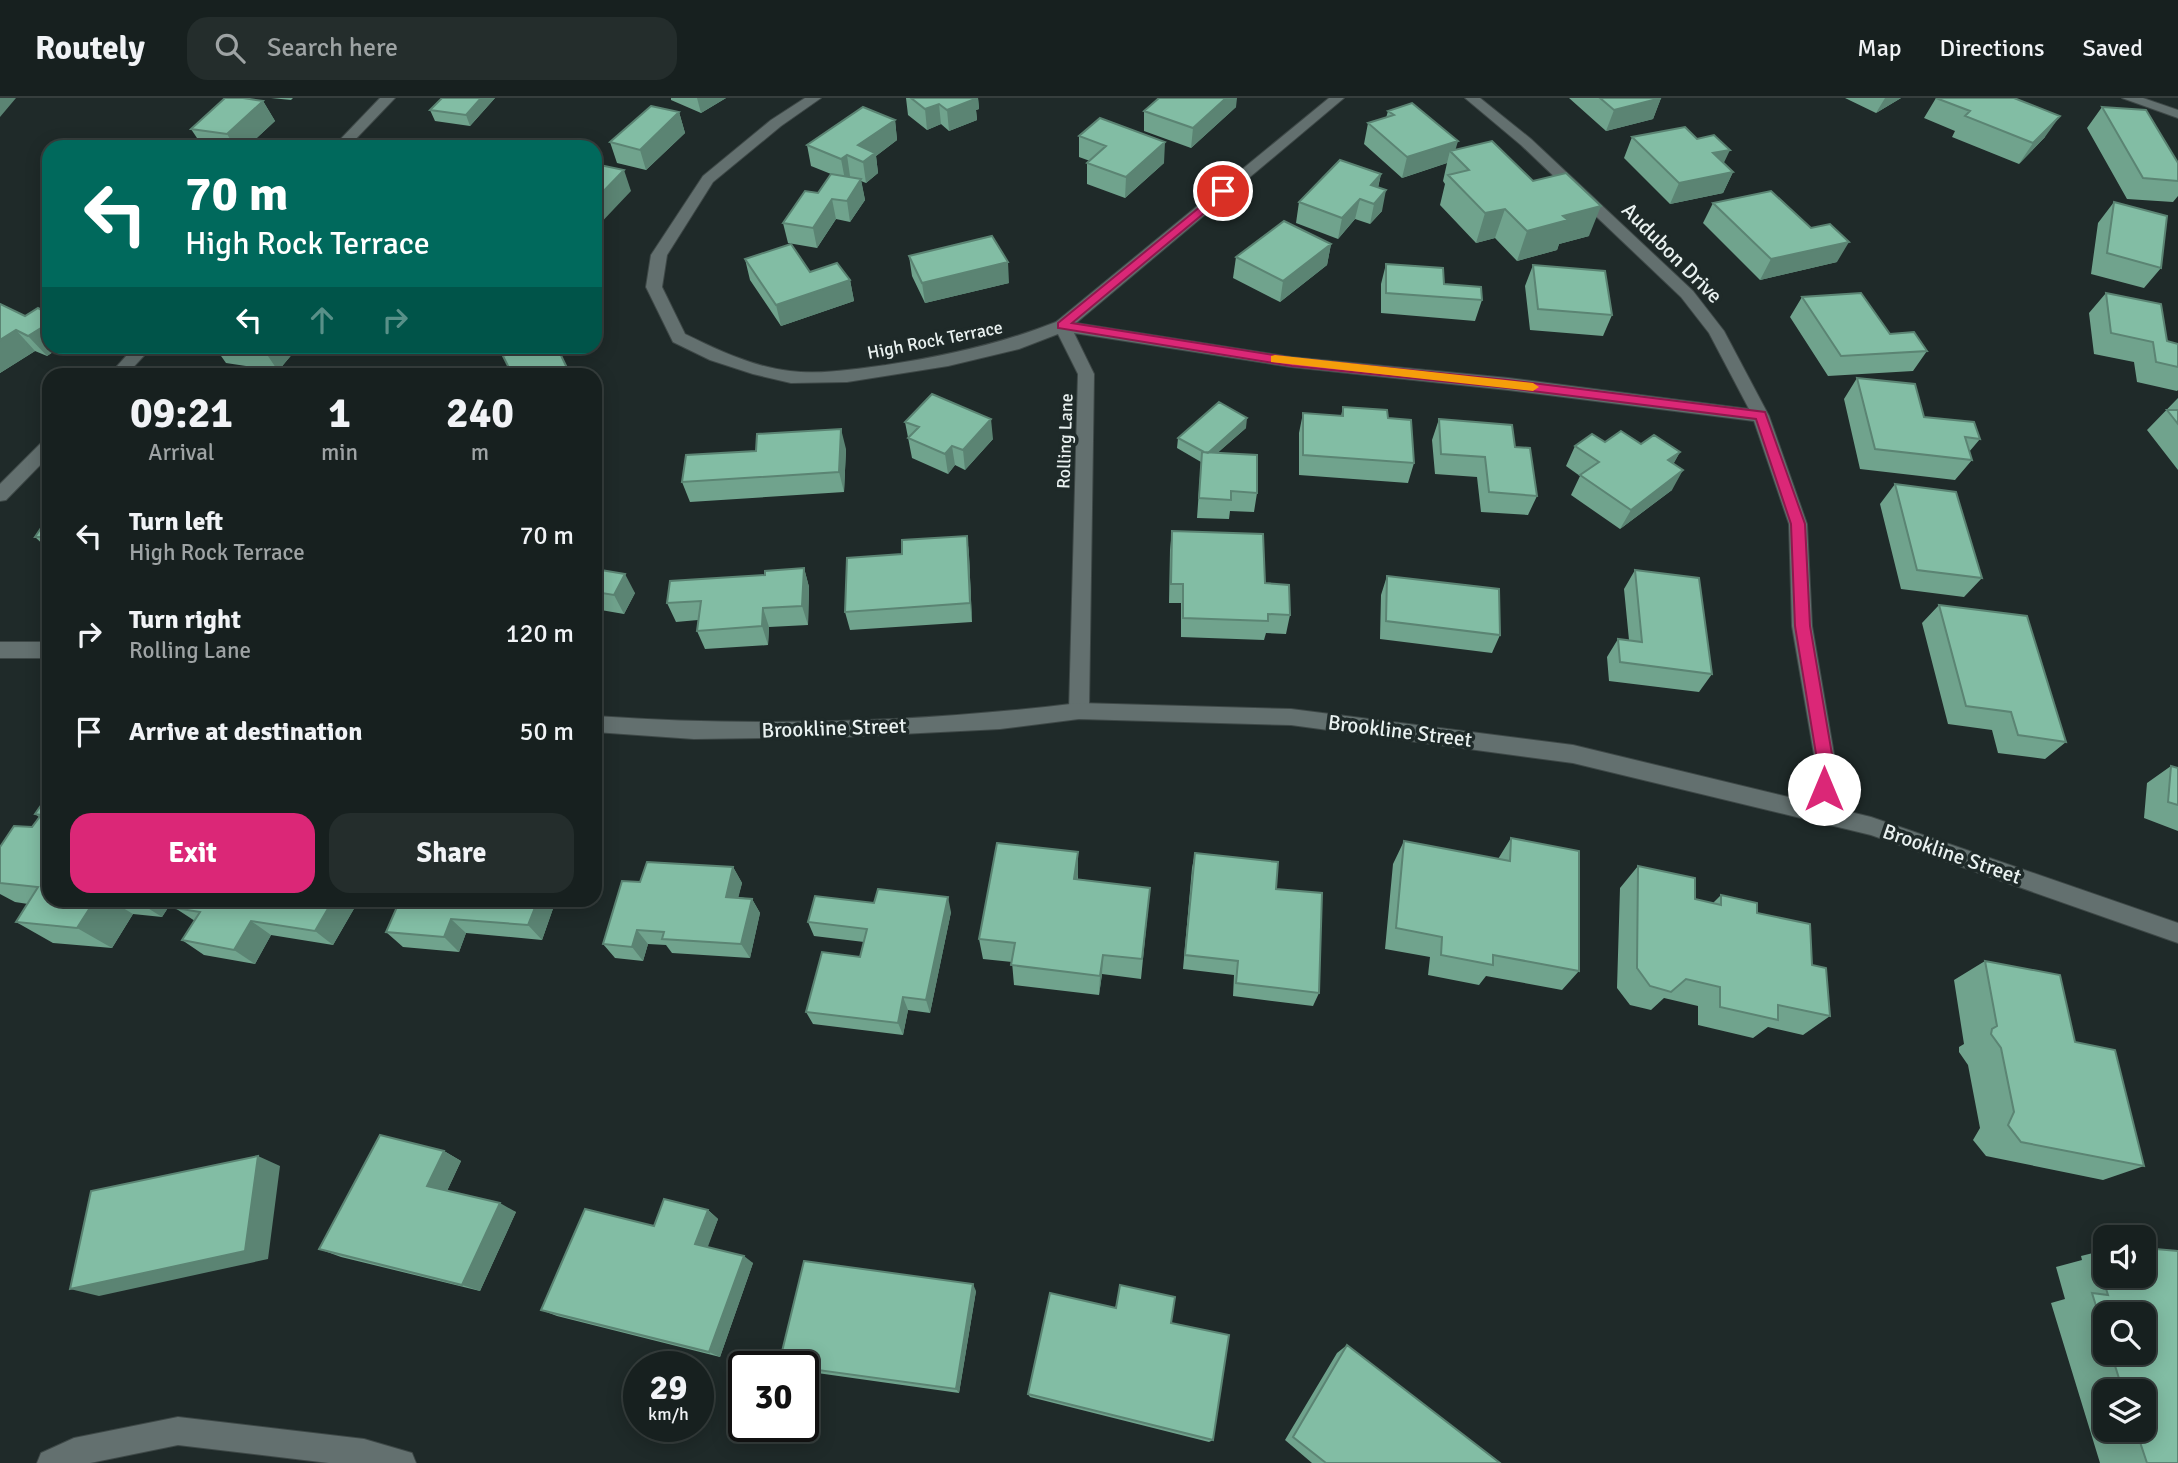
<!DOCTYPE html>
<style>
:root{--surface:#17201f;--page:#242d2c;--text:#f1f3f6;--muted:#9ea3a4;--line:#363e3d;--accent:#db2777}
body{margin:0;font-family:Signika,sans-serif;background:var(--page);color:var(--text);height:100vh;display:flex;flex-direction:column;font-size:26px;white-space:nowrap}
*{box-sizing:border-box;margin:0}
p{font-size:23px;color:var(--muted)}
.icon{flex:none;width:38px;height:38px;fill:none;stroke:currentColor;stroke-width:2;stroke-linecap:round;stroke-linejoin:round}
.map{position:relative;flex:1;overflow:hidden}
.drawer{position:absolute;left:42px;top:270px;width:560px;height:539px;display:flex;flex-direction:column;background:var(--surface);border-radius:21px;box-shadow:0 4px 18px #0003,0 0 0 2px var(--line)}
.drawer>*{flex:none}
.banner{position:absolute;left:42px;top:42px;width:560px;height:214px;border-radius:21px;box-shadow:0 4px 18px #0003,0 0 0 2px var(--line);background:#00695c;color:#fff;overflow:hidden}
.fabs{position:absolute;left:2093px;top:1127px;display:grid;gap:14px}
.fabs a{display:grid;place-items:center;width:63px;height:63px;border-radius:14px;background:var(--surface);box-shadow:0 4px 18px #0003,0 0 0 2px var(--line);font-size:35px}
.speed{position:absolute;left:623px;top:1253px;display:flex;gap:14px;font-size:35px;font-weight:700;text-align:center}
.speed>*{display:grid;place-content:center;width:91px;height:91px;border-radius:50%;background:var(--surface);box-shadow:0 4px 18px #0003,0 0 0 2px var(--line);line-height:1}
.speed small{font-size:18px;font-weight:400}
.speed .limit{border:4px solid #111;border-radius:10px;background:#fff;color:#111}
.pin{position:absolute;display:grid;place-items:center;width:60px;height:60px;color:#fff;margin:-30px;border:4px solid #fff;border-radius:50%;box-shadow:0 2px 7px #0007}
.me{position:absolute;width:77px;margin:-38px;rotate:0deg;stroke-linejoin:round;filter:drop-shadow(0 0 5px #0008)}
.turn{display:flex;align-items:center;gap:24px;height:147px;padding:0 28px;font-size:32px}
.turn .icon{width:91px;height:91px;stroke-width:2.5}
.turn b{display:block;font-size:49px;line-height:60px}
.lanes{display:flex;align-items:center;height:66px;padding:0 28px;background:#0003;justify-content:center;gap:35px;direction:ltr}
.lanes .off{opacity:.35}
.eta{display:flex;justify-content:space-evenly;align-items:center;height:119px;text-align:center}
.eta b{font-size:42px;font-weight:800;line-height:49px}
.action{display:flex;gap:14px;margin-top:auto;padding:14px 28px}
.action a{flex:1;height:80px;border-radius:21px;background:var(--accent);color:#fff;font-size:28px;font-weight:800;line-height:80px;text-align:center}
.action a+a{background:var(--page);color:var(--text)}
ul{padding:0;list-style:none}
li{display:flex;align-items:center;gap:21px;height:98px;padding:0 28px}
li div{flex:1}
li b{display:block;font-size:26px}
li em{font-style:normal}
header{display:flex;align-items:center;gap:42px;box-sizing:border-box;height:98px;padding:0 35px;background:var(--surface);border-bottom:2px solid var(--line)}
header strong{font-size:33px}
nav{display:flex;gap:38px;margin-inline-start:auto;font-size:24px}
.search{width:490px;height:63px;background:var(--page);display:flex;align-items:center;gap:18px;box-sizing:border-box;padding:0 24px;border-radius:21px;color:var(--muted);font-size:26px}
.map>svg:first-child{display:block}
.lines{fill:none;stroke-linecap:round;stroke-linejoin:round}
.street-casing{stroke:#3e4847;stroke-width:2}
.secondary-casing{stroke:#3e4847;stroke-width:2}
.street{fill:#63706f;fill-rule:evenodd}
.secondary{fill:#63706f;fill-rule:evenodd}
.wall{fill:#70a38d;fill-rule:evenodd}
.shaded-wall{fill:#5b8473}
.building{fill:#82bda4;stroke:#5b8473;stroke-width:2}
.route{fill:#db2777;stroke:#8e194d;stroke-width:2}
.slow{fill:#f59e0b}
.labels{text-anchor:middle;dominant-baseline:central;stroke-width:7;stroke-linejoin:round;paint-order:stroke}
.far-street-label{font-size:18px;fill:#e9f1f0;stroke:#1f2a29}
.street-label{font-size:21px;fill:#e9f1f0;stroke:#1f2a29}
</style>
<header>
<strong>Routely</strong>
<div class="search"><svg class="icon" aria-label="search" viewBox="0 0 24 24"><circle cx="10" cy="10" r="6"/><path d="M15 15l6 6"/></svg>Search here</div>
<nav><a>Map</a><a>Directions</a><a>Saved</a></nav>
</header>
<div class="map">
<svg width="2178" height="1365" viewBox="0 0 2178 1365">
<rect width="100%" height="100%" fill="#1f2a29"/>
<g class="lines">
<!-- street casing -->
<g class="street-casing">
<path id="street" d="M380 0H395L348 49H333Z
M805 0H821L781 28 713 84 667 157 662 189 685 236C718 252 753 269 790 273 821 277 855 271 886 267 945 258 1000 246 1056 224L1329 0H1344L1076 225 1291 259 1508 280 1749 311 1709 235 1681 199 1521 47 1465 0H1480L1531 41 1693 193 1724 233 1769 318 1807 426 1812 528 1836 668 1830 721 1822 723 1814 721 1811 714 1816 668 1792 528 1789 426 1754 323 1508 292 1291 269 1074 235 1094 276 1089 613 1086 619H1072L1069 613 1078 276 1058 236 1019 251 948 268 847 284 791 285 753 276 710 262 673 244 646 189 651 157 703 78 771 22Z
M2122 0H2143L2178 12V20Z
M135 248H153L127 276H110Z
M49 341V358L6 402 0 403V386L43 343Z
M178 1319 364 1341 412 1355 416 1365H329L178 1347 90 1365H37L41 1355 74 1340Z"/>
</g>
<!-- secondary casing -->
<g class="secondary-casing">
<path id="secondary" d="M0 544H49V560H0Z
M1079 605 1291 611 1573 647 1871 719 2178 825V845L1871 737 1573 665 1291 627 1079 621 1000 631 842 639 694 641 595 634V618C756 629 919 625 1079 605Z"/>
</g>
<!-- street -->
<use href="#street" class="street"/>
<!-- secondary -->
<use href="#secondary" class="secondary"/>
</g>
<!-- wall -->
<path class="wall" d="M271 0H293L291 2Z
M442 0H495L470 28 435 23 430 12Z
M671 0H726L701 15 671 2Z
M906 0H978L979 11 976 12 977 22 949 33 941 26 927 32 908 17Z
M1569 0H1661L1653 21 1606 33Z
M1845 0H1901L1876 15Z
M1936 0 2045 39 2019 66 1952 39 1955 33 1924 20Z
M263 3 275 23 247 49H203L191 31Z
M1236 9 1191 50 1144 33V13Z
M2102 9 2178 65V98L2173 104 2127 101 2087 30Z
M1388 13 1455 52 1589 138 1559 146 1557 152 1517 163 1495 140 1476 145 1440 107 1445 86 1443 83 1447 65 1402 80 1364 46 1368 25 1386 20Z
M679 14 685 35 646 72 617 65 610 44Z
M895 22 897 42 876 58 878 75 866 85 861 83 865 102 850 124 836 121 817 150 788 145 783 125 818 95 831 76 811 68 807 47Z
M1079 38 1164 65 1125 100 1087 86V65L1090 63 1079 59Z
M1632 39 1724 65 1733 74 1723 95 1670 106 1624 60Z
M1381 76 1378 90 1382 113 1370 126 1355 121 1338 141 1296 125 1299 104Z
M2114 104 2161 170 2144 190 2091 176 2098 125Z
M1713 105 1811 130 1837 164 1760 182 1703 125Z
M1331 146 1327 167 1280 204 1233 180 1236 159Z
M909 158 1009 185 925 205 912 178Z
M745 161 850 182 854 203 781 228 750 182Z
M1386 166 1444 186 1482 202 1475 223 1381 215V186Z
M1533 167 1612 217 1603 238 1530 232 1525 188Z
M49 169V182L43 174Z
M2106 195 2167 243 2178 246V292L2177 293 2137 284 2134 264 2094 256 2089 215Z
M1802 199 1890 236 1927 253 1913 273 1828 278 1790 219Z
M0 206 25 218 49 248H62L47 258 35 253 0 275Z
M214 248H299L278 273 226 265Z
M1857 280 1924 319 1980 341 1969 354 1972 362 1955 382 1860 371 1844 301Z
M2178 300V372L2147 332Z
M1343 309 1388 320 1414 365 1408 385 1299 377V335L1303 315 1341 318Z
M1439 321 1515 349 1537 398 1528 417 1481 414 1477 379 1435 376 1432 342Z
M905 324 993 341 965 372 955 367 948 376 912 360Z
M1246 330 1217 355 1257 395 1254 414 1230 413 1229 421 1197 420 1201 364 1177 350 1178 340Z
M1605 344 1641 346 1680 354 1673 366 1672 392 1620 431 1571 397 1580 378 1566 368 1575 348Z
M846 351 844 394 690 404 682 384Z
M1895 386 1982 480 1964 499 1901 491 1880 406Z
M49 418V452L35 439Z
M1172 433 1265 485 1290 517 1286 536 1266 535 1264 542 1181 539V505H1169L1170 452Z
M967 438 969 457 972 524 850 532 845 514 902 456Z
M804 470 809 489 808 527 769 529 768 547 705 551 697 533 698 522 676 524 667 505 765 477Z
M595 471 635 495 624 516 595 511Z
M1635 472 1712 576 1699 594 1609 583 1607 559 1618 541 1629 542 1624 491Z
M1387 478 1500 537 1492 555 1380 541 1381 497Z
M1939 507 2066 644 2045 661 1998 655 1992 632 1948 626 1922 525Z
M2171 668 2178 670V733L2144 720 2147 685Z
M49 696V802H173L162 819 133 816 112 850 53 845 16 824 28 806 15 804 0 796V749L32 729 39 719 35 716Z
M1511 740 1579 873 1562 892 1486 878 1479 887 1428 877 1430 859 1385 851 1393 766 1404 743 1498 761Z
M1195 755 1319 895 1313 908 1233 898 1234 877 1183 871 1192 770Z
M1638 768 1695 801 1713 805 1721 797 1757 815 1812 867 1830 918 1803 937 1768 929 1753 940 1698 927V908L1664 900 1651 912 1630 907 1617 890 1620 790Z
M733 769 742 785 738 799 752 801 760 815 750 860 672 855 666 847 648 846 643 863 615 860 603 846 640 784Z
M1078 776V781L1150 790 1141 881 1102 876 1099 897 1014 887 1012 864 983 861 979 841Z
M180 802H359L333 847 271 837 255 866 204 857 182 842 195 823 175 810Z
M400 802H556L542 842 466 835 459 854 403 849 386 834Z
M951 814 930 915 908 912 903 937 813 926 806 914 860 859 864 844 814 838 808 824Z
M1985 863 2075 944 2144 1068 2103 1082 1986 1058 1973 1042 1980 1030 1968 967 1959 954V949L1964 946 1954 882Z
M444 1053 461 1063 447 1093 516 1114 480 1193 341 1159 319 1151Z
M708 1112 718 1121 707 1149 753 1165 720 1259 557 1218 541 1212 654 1128Z
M2144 1150 2178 1153V1365H2100L2051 1205 2065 1201 2056 1169 2082 1162 2081 1158 2105 1152V1178H2144ZM2105 1216H2144V1255H2105ZM2105 1293H2144V1332H2105Z
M976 1193 959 1295 803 1273V1269H784L779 1266Z
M1116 1210 1171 1225 1213 1342 1209 1344 1030 1299 1028 1296Z
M1347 1247 1500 1365H1312L1285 1342 1337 1255Z"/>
<!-- shaded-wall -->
<path class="shaded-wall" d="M0 0H16L0 19Z
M481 0H495L470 28 466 17Z
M697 0H726L701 15Z
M967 0H978L979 11 976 12 977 22 949 33 947 12Z
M1226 0H1237L1236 9 1191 50 1193 30Z
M1661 0 1653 21 1606 33 1614 12Z
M1885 0H1901L1876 15Z
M263 3 275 23 247 49H235L227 36Z
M939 6 941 26 927 32 925 11Z
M679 14 685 35 646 72 640 52Z
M2060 18 2045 39 2019 66 2033 45Z
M895 22 897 42 876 58 878 75 866 85 863 64 858 47Z
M1458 43 1454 57 1450 53 1447 65 1402 80 1407 59Z
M1165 44 1164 65 1125 100 1126 79Z
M1730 52 1720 73 1713 55Z
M847 57 850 78 845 82 841 61Z
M624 72 631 93 595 131V102Z
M1733 74 1723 95 1670 106 1679 85Z
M1381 76 1376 97 1371 87Z
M861 81 865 102 850 124 847 103Z
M1386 92 1382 113 1370 126 1374 106Z
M832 101 836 121 817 150 813 130Z
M1360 101 1355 121 1338 141 1342 120Z
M1601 108 1589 138 1559 146 1557 152 1517 163 1527 133 1563 118Z
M1505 111 1495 140 1476 145 1485 115Z
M1849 144 1837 164 1760 182 1771 161Z
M1331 146 1327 167 1280 204 1283 183Z
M1008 164 1009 185 925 205 922 185Z
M850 182 854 203 781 228 776 207Z
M49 225V248H62L47 258 28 238Z
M16 232 35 253 0 275V242Z
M267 248H299L278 273 264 252Z
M568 272 570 276H555Z
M1247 320 1246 330 1205 366 1206 356Z
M991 321 993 341 965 372 963 352Z
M841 331 846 351 844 394 839 374Z
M952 348 955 367 948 376 945 356Z
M1680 354 1669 374 1668 362Z
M1683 372 1672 392 1620 431 1631 412Z
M967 438 969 457 972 524 970 505Z
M804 470 809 489 808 527 802 508Z
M625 476 635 495 624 516 614 497Z
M763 510 769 529 768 547 762 528Z
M1078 754V776L1075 803 1074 781Z
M733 769 742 785 735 813 726 799Z
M948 799 951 814 930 915 926 902Z
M752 801 760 815 750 860 741 846Z
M95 802H110L133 816 112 850 77 830Z
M135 802H173L162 819Z
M333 802H359L333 847 315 833Z
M538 802H556L542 842 528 827Z
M451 821 466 835 459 854 444 839Z
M251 823 271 837 255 866 234 852Z
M637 832 648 846 643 863 632 849Z
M1103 857 1102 876 1099 897 1100 878Z
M903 899 908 912 903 937 898 925Z
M444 1053 461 1063 445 1097 427 1088Z
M258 1058 280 1068 268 1161 99 1198 70 1191Z
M500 1105 516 1114 480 1193 462 1187Z
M708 1112 718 1121 706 1154 695 1146Z
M744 1158 753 1165 720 1259 709 1254Z
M973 1186 976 1193 959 1295 956 1291Z"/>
<!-- building -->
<path class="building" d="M225 0H243L263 3 227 36 191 31Z
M442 0H481L466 17 430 12Z
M911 0H974L975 1 947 12 939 6 925 11Z
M1159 0H1226L1193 30 1144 13Z
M1600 0H1661L1614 12Z
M1936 0H2014L2060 18 2033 45 1965 18 1970 13Z
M1412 5 1458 43 1407 59 1368 25 1394 17 1388 13Z
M651 8 679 14 640 52 610 44Z
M863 9 895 22 858 47 875 55 863 64 847 57 841 61 807 47Z
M2102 9 2146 12 2178 65V83L2143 80Z
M1100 20 1165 44 1126 79 1087 65 1106 48 1079 38Z
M1685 29 1697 41 1714 37 1730 52 1713 55 1733 74 1679 85 1632 39Z
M1492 43 1533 83 1566 75 1601 108 1563 118 1568 122 1527 133 1505 111 1485 115 1448 77 1469 72 1450 53Z
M397 44 420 47 418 49H392Z
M1340 62 1381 76 1371 87 1386 92 1374 106 1360 101 1342 120 1299 104Z
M595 66 624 72 595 102Z
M831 76 861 81 847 103 832 101 813 130 783 125 805 93 818 95Z
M1771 93 1811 130 1830 126 1849 144 1771 161 1713 105Z
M2114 104 2167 118 2161 170 2107 155Z
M1284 123 1331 146 1283 183 1236 159Z
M992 138 1008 164 922 185 909 158Z
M791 146 810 174 837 165 850 182 776 207 745 161Z
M1386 166 1443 170 1444 186 1481 189 1482 202 1386 195Z
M1533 167 1605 173 1612 217 1538 211Z
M49 169V175L43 174Z
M1861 195 1890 236 1914 234 1927 253 1841 258 1802 199Z
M2106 195 2161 206 2167 243 2178 246V269L2156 264 2153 244 2111 235Z
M0 206 25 218 38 210 49 216V225L28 238 16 232 0 242Z
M237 248H267L264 252Z
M531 248H536L539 255 557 249 568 272 555 276H512L503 258Z
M177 273 200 276H174Z
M1857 280 1915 286 1924 319 1974 324 1980 341 1965 339 1972 362 1875 351Z
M932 296 991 321 963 352 952 348 945 356 908 340 919 329 905 324Z
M1219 304 1247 320 1208 355 1204 354 1178 340Z
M1343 309 1387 312 1388 320 1411 322 1414 365 1303 357V315L1343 318Z
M2167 312H2178V326Z
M1439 321 1512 327 1515 349 1530 350 1537 398 1489 394 1485 359 1441 356Z
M841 331 839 374 682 384 686 357 756 353 757 336Z
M1621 333 1641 346 1654 337 1680 354 1668 362 1683 372 1631 412 1580 377 1599 364 1575 348 1592 336 1605 344Z
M1202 354 1257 357V395L1231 393V402L1199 400Z
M1895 386 1956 394 1982 480 1917 472Z
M49 418V439H35Z
M1172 433 1263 436 1265 485 1289 487 1290 517 1268 516V523L1183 520V486H1171Z
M967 438 970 505 845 514 847 460 902 456V442Z
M804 470 802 508 763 510 762 528 697 533 701 503 667 505 670 483 765 477V473Z
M595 471 625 476 614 497 595 494Z
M1635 472 1699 480 1712 576 1620 564 1618 541 1642 544Z
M1387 478 1499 491 1500 537 1386 523Z
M1939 507 2027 518 2066 644 2018 637 2011 614 1966 608Z
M2171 668 2178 670V707L2168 704Z
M49 696V802H95L77 830 16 824 38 789 0 785V749L14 728 32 729 41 717 35 716Z
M1511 740 1579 753V873L1493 857V867L1441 857 1442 839 1396 830 1404 743 1510 763Z
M997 745 1078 754 1074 781 1150 790 1142 861 1103 857 1100 878 1011 867 1015 845 979 841Z
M1195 755 1278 764 1276 791 1322 795 1319 895 1236 885 1238 863 1185 857Z
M647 764 733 769 726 799 752 801 741 846 662 841 664 834 637 832 632 849 603 846 622 783 640 784Z
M1638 768 1695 780V801L1721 807V797L1757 805V815L1810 826 1812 867 1826 870 1830 918 1778 907V922L1720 909V889L1686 881 1671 894 1650 888 1637 870Z
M878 791 948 799 926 902 903 899 898 925 806 914 822 854 860 859 867 831 808 824 815 798 874 805Z
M180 802H333L315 833 251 823 234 852 182 842 200 814 175 810Z
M400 802H538L528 827 451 821 444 839 386 834Z
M1985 863 2060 877 2075 944 2115 952 2144 1068 2021 1044 2008 1027 2014 1014 2001 950 1991 936 1992 931 1997 928Z
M380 1037 444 1053 427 1088 500 1105 462 1187 319 1151Z
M258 1058 245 1153 70 1191 91 1093Z
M664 1101 708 1112 695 1146 744 1158 709 1254 541 1212 585 1111 654 1128Z
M2144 1150 2178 1153V1365H2147L2136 1332H2144V1293H2123L2111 1255H2144V1216H2105V1237L2092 1195 2108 1197 2096 1159 2105 1160V1178H2144Z
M804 1163 973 1186 956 1291 803 1270V1269L779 1266Z
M1120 1187 1175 1199 1171 1225 1229 1237 1213 1342 1028 1296 1050 1195 1116 1210Z
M1347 1247 1500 1365H1326L1293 1339Z"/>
<!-- route -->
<path class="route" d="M1223 90 1227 91V96L1072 225 1292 260 1508 282 1765 314 1805 426 1810 528 1834 668 1829 696H1818V668L1795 528 1791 426 1756 321 1508 290 1292 268 1058 230V225Z"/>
<!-- slow -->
<path class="slow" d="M1275 257 1533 285 1539 289 1533 293 1271 264V258Z"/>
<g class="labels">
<!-- far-street labels -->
<g class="far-street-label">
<text transform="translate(935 242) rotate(-11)">High Rock Terrace</text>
<text transform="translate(1065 343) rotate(-88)">Rolling Lane</text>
</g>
<!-- street labels -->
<g class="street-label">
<text transform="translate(1672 155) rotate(45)">Audubon Drive</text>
<text transform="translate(834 630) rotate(-2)">Brookline Street</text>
<text transform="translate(1400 633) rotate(7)">Brookline Street</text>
<text transform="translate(1952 756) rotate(19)">Brookline Street</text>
</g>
</g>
</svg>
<div class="fabs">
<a><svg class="icon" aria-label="sound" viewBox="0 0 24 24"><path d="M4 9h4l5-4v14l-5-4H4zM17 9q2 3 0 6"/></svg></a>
<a><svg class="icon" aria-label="search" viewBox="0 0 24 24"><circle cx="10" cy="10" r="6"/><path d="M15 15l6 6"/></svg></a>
<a><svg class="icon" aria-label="layers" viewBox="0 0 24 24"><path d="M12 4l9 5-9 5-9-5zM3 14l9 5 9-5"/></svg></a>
</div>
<div class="speed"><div>29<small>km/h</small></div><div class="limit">30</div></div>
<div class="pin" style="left:1223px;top:93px;background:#d93025"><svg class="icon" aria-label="arrive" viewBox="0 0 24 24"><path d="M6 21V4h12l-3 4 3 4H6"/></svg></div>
<svg class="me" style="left:1824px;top:691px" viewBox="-20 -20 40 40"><circle r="19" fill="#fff"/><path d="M0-13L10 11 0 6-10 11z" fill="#db2777"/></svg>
<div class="banner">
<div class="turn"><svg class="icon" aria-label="left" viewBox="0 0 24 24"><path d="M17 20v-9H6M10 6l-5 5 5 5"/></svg><div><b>70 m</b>High Rock Terrace</div></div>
<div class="lanes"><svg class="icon" aria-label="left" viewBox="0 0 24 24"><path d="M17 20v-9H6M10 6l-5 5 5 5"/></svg><svg class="icon off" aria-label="ahead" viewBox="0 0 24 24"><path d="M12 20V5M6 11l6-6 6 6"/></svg><svg class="icon off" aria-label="right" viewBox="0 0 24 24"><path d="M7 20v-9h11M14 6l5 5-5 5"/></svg></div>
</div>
<section class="drawer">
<div class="eta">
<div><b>09:21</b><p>Arrival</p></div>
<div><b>1</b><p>min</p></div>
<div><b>240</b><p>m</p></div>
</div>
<ul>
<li><svg class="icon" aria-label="left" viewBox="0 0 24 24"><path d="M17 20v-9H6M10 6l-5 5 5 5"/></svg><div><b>Turn left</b><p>High Rock Terrace</p></div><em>70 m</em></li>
<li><svg class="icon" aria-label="right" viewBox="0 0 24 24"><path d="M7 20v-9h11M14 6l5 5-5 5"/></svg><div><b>Turn right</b><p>Rolling Lane</p></div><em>120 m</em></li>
<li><svg class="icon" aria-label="arrive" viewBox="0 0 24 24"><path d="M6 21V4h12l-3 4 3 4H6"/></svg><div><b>Arrive at destination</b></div><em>50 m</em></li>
</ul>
<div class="action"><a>Exit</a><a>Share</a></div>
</section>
</div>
